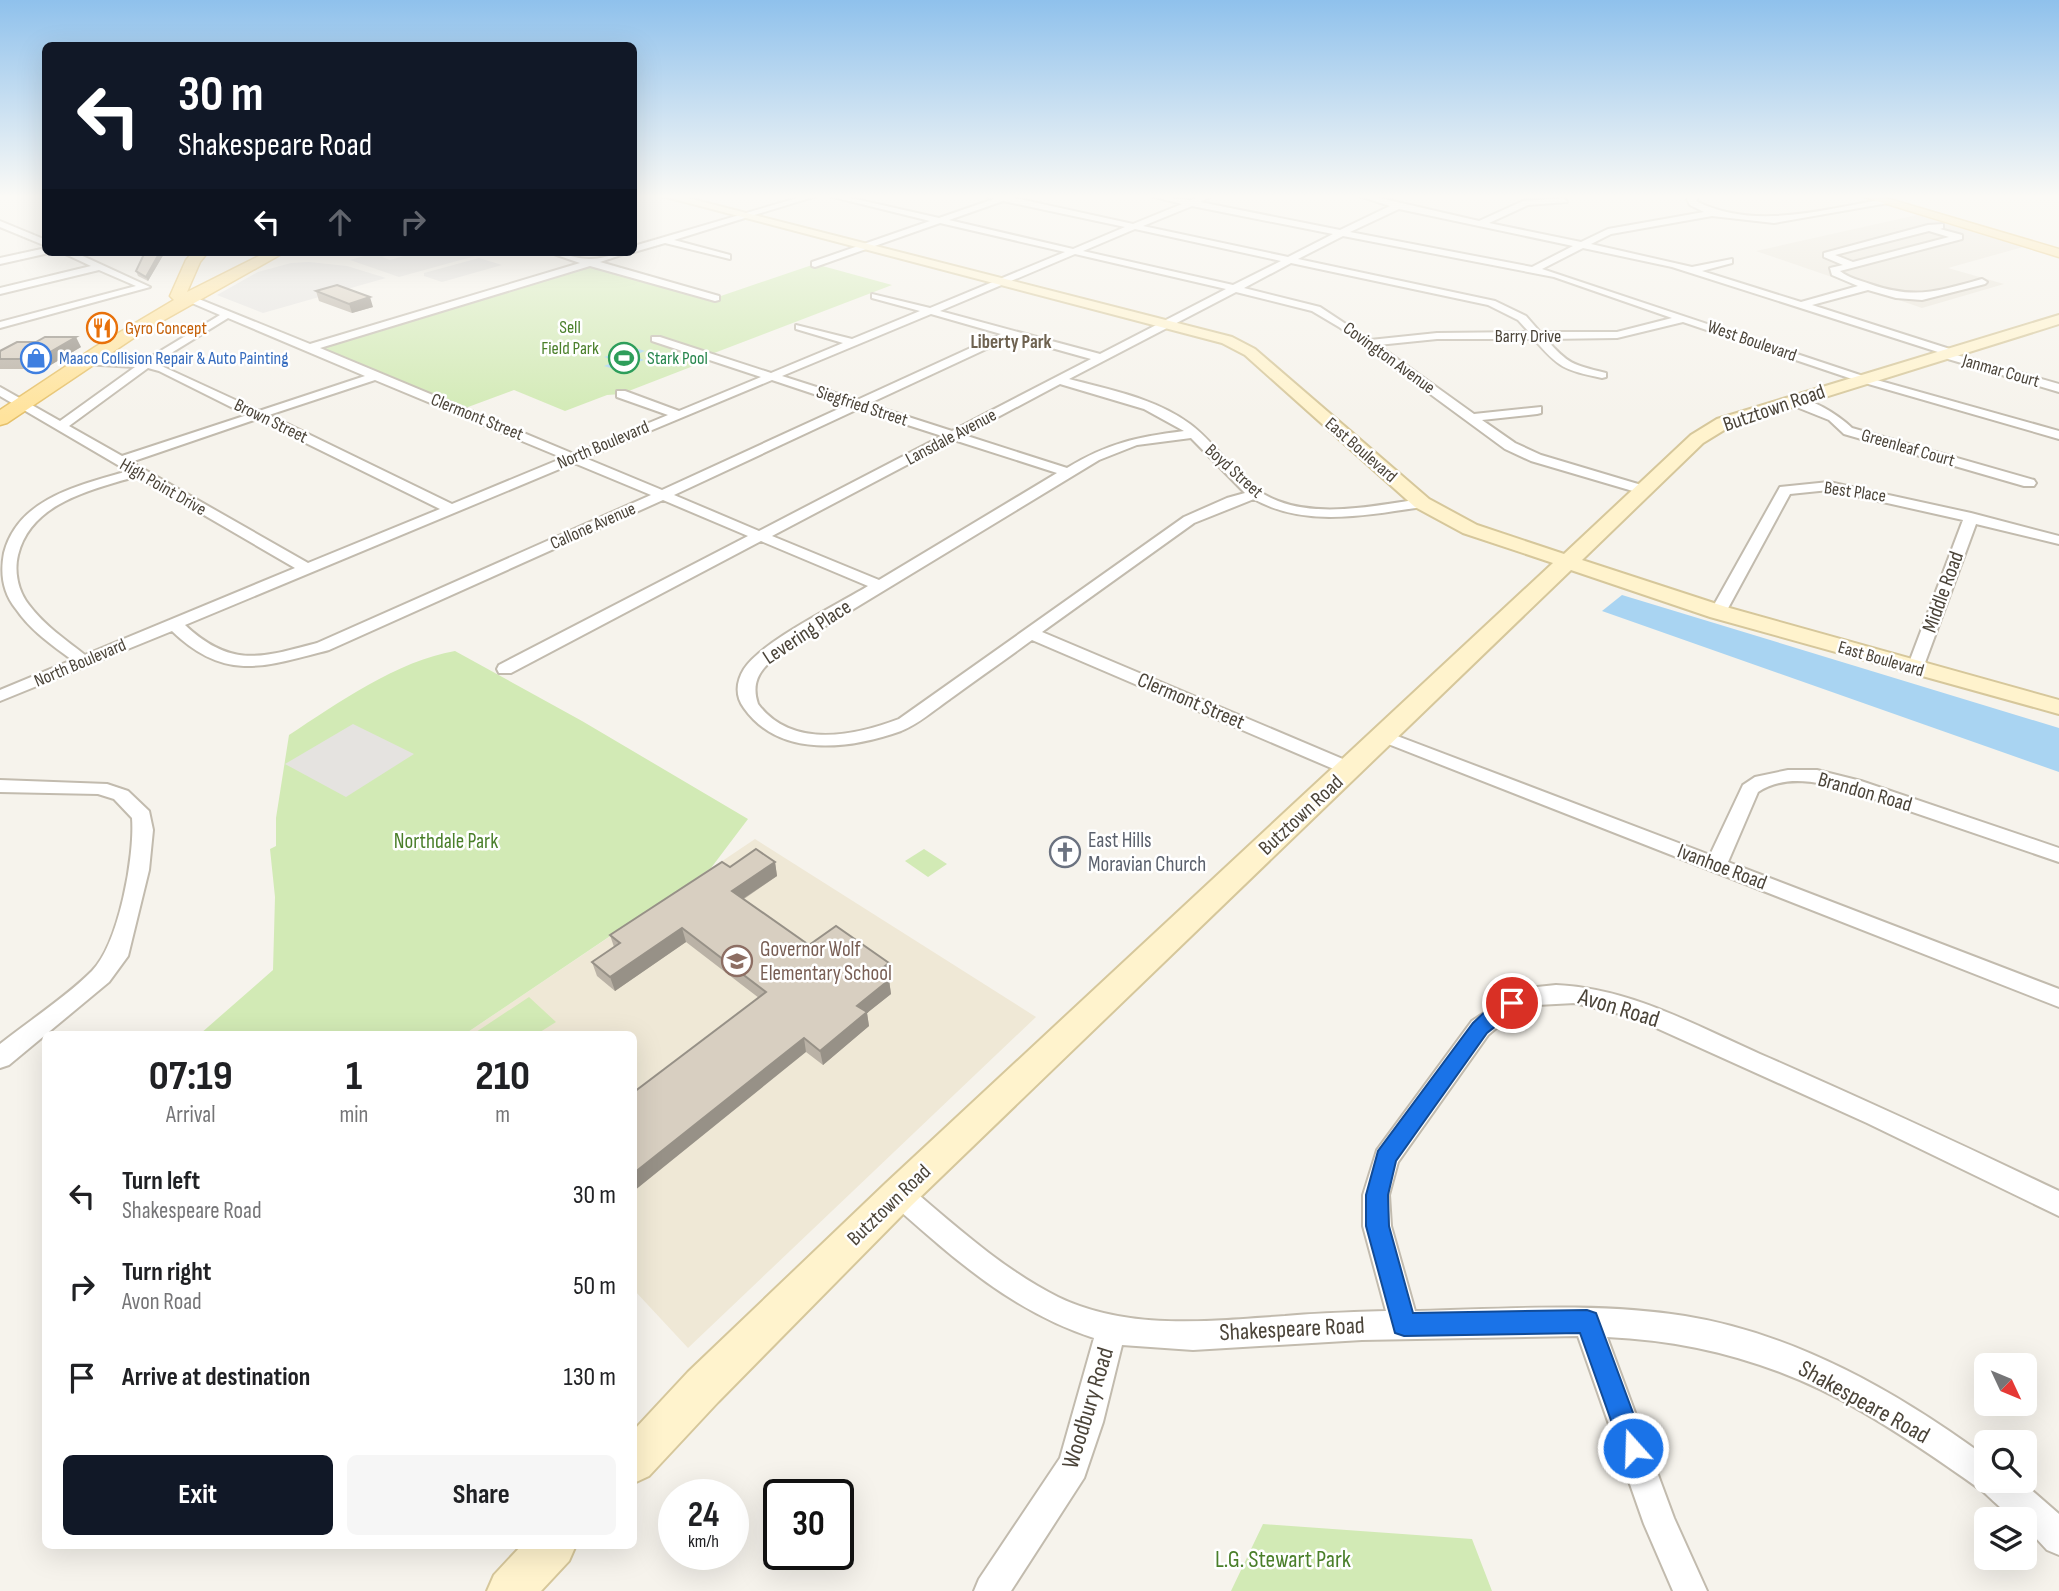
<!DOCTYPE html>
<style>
:root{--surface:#fff;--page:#f6f6f6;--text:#202124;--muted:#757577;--accent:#111827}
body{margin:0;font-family:"Sofia Sans Condensed",sans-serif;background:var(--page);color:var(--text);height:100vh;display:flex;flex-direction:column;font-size:26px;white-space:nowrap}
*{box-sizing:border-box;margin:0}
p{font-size:23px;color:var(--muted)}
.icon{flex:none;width:38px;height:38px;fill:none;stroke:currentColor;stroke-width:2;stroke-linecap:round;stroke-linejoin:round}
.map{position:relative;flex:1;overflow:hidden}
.sheet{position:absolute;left:42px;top:1031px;width:595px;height:518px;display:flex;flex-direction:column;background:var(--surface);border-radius:10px;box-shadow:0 7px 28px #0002}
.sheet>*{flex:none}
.hud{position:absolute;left:42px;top:42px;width:595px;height:214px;border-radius:10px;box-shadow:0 7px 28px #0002;background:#111827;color:#fff;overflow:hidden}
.needle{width:46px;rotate:134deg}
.fabs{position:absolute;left:1974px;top:1353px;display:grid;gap:14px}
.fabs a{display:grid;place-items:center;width:63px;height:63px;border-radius:10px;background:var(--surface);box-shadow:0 7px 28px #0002;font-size:35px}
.speed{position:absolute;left:658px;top:1479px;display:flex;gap:14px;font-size:35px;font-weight:700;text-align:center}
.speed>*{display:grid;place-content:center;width:91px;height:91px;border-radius:50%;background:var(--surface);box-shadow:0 7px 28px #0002;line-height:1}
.speed small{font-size:18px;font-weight:400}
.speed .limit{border:4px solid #111;border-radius:10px;background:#fff;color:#111}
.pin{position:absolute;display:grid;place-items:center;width:60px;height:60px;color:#fff;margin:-30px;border:4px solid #fff;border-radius:50%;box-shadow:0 2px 7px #0007}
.me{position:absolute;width:77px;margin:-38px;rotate:340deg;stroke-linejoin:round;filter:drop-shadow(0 0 5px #0008)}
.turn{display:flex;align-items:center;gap:24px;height:147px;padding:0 21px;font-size:32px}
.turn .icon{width:91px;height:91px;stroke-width:2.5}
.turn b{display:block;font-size:49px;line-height:60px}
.lanes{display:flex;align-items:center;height:66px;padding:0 21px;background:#0003;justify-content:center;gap:35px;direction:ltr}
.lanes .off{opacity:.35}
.eta{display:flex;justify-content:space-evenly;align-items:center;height:119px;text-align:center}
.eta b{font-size:42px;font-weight:700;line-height:49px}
.action{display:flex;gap:14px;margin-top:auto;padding:14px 21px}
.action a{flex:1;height:80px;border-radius:10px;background:var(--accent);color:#fff;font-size:28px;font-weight:700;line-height:80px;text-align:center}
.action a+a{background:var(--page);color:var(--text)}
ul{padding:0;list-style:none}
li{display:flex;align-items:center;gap:21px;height:91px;padding:0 21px}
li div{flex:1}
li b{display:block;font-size:26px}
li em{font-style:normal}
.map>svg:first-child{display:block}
.residential{fill:#eae5da}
.education{fill:#efe8d6}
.green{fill:#d2eab5}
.parking{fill:#e5e3e0}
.water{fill:#a9d4f2}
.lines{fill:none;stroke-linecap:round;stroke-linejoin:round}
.street-casing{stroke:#c2bbae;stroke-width:4}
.secondary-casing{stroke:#d6c79b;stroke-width:4}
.primary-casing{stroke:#e6c16a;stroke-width:3}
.street{fill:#fff;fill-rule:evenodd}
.secondary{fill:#fff3cd;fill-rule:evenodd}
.primary{fill:#ffe39c;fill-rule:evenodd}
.wall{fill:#bab2a6}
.shaded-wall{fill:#979187}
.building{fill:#d8cfc1;stroke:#979187;stroke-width:2}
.route{fill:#1a73e8;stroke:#114b97;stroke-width:2}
.labels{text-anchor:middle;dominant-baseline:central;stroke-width:5;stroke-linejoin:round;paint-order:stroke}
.far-park-label{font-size:18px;fill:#4a7f2a;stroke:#fff}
.far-food-label{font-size:18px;fill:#c56008;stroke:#fff;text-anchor:start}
.far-street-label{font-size:18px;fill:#4b4439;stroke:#fff}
.far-shop-label{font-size:18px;fill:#366cbe;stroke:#fff;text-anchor:start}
.far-leisure-label{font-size:18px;fill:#27864d;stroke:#fff;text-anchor:start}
.far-neighbourhood-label{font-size:19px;font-weight:bold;fill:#6e6250;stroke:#fff}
.street-label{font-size:21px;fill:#4b4439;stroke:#fff}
.worship-label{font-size:21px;fill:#5b616d;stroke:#fff;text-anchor:start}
.park-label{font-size:21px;fill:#4a7f2a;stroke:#fff}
.education-label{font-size:21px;fill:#785e54;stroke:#fff;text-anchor:start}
.near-street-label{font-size:24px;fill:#4b4439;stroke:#fff}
.near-park-label{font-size:24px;fill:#4a7f2a;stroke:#fff}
</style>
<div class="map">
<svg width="2059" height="1591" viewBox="0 0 2059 1591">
<rect width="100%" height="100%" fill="#f6f3ec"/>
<!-- residential -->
<path class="residential" d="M1917 215 2023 247 1948 268 2004 284 1922 308 1756 251Z"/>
<!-- education -->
<path class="education" d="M755 839 1036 1017 688 1348 634 1290V1034H465Z"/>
<!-- green -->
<path class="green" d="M586 262 715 298 815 264 892 285 709 355 714 358 621 394 607 395 565 411 514 390 460 410 313 347Z
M455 651 582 721 748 819 711 868 465 1034H200L273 970 275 897 270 849 276 846V818L289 735C338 703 397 661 455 651Z
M924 849 947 864 928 877 905 861Z
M529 997 556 1022 537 1034H473Z
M1263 1524 1472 1539 1492 1591H1231Z"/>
<!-- parking -->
<path class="parking" d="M379 252H400L382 257 390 260 418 252H463L475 256 399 277 350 260Z
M479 258 502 265 442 282 424 276V273Z
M309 262 347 266 386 278 263 313 217 295 258 272 291 263Z
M353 724 414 754 346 797 285 764Z"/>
<!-- water -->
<path class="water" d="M632 347 645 351 633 356 644 360 617 370 604 366 616 361 604 357Z
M1622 595 2059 728V772L1602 611Z"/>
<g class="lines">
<!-- street casing -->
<g class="street-casing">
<path id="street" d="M804 196H816L674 240 730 255V259L665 243 634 252V246Z
M829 196H842L939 218 994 199 986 196H1006L1133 224 1182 204 1151 196 1190 200 1202 196H1212L1200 202 1340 230 1390 206 1359 196H1371L1479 221 1523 201 1564 198 1567 202 1528 205 1489 223 1581 242 1608 229 1704 212 1690 205 1687 199 1690 196H1698L1696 201C1754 231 1825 209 1885 199L1888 203 1774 223 1712 216 1611 234 1591 244 1692 267 1732 259V263L1702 271 1801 302 1858 286 1832 275 1830 268 1843 265 1824 257V253L1928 225 1943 224V228L1940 229 1962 235V239L1840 271C1849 278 1859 280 1870 284 1916 300 1938 291 1982 279L1987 282 1985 284 1922 300 1896 298 1868 290 1812 305 1953 350V354L2059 384V392L1938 356V352L1672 267 1583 248 1542 269 1866 377 2059 431V439L1858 381 1683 322 1617 338 1546 339C1568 364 1573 365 1606 373V377L1602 378C1564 370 1559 368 1534 339H1437L1378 345 1474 414 1541 407V413L1537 414 1482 420 1515 443 1541 455 1648 487V493L1643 494 1531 461 1505 449 1339 327 1312 311 1236 292 1069 379C1110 390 1155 398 1190 424 1221 447 1240 487 1278 501 1322 518 1377 505 1422 499L1429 503 1422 507C1367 515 1305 528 1254 499L1194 523 1042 632 1357 765 1359 769 1357 773H1343L1032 640C1005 660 977 679 950 699 934 710 919 724 901 731 850 749 780 759 744 708 735 696 736 682 744 669 762 641 837 605 868 586L761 541 511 673H499L497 669 499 665 748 536 663 500 329 650C264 667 225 682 172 631L0 701V690L72 660C52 645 30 630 16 609 3 593 0 574 4 553 18 498 80 485 128 471L0 396V387L60 421 135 367 83 364 79 363V359L144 361 220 315 185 300 184 298 189 295 310 344 580 263 548 252C563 252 575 259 589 259 602 260 616 252 630 252L600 262 719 296V300L715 301 590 266 320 348 574 454 668 415 617 397V391H625L679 411 761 377 652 341V337H660L771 373 843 343 796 329V325L852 339 920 311 872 298V294L930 308 1065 252 940 223 815 267 812 266V262L930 221ZM1003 201 1125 227 1073 249 949 220ZM1192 206 1333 234 1288 257 1143 226ZM1399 209 1573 246 1532 267 1350 232ZM1135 229 1281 261 1233 285 1083 251ZM1929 231 1949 237 1853 262 1835 255ZM1343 236 1554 277 1672 318 1617 332H1540L1526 316 1495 301 1298 259ZM1075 254 1226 289 1100 354 940 311ZM1291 263 1488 305 1518 320 1529 332 1437 333 1370 340 1320 307 1244 288ZM931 314 1001 334 857 400 782 376ZM228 318 365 376 259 411 155 363ZM1012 337 1091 359 952 431 868 404ZM148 368 159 371 247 415 122 456 69 426ZM375 380 563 458 452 504 269 415ZM772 380 847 405 662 490 585 458ZM1060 384 1144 409 1184 431C1137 437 1108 443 1067 468L964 435ZM858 409 942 436 759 531 674 495ZM257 419 440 509 308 563 131 462ZM1191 438 1245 493 1227 498 1184 517 899 719C854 736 792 749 758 704 750 680 762 667 781 653L1099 460 1137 445ZM954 440 1057 473 879 580 772 536ZM574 463 651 495 317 643C261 658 231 668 185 625ZM137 476 295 568 85 655C66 640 44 625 29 605 18 591 14 572 18 555 31 502 92 490 137 476Z
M0 221 46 240V246L0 227Z
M46 248V252L49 253 0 264V258Z
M61 252H74L150 287 0 328V322L136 286 99 270 0 294V288L91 266Z
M1789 398C1810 396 1838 415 1852 428L2034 480 2036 483 2034 486H2024L1844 434 1829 420 1789 404Z
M1829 482 1971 513 2059 536V544L1976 524 1923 668 1915 673 1907 668 1963 520 1829 490 1790 494 1726 612 1718 617 1712 615 1710 612 1780 487Z
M1384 731 1710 855 1743 785 1755 777 1788 770H1817L1861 781 2059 848V862L1848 790C1819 782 1785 774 1758 792L1728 862 2059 989V1007L1378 740 1375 736Z
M0 780 107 784 128 791 149 811 153 830 149 870 128 956 109 982 9 1065 0 1068V1044C30 1020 65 998 92 971 119 944 135 855 132 818L114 799 98 794 0 792Z
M1556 985C1629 988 1695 1025 1760 1054 1861 1098 1960 1144 2059 1191V1216L1867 1123 1632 1017 1575 1003 1537 1005 1507 1019 1488 1035 1398 1162 1389 1195 1391 1226 1415 1311C1505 1309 1596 1302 1685 1316 1796 1334 1897 1392 1986 1457V1480H2020L2059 1514V1555L2047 1550 2025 1526V1519C2008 1519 1994 1500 1981 1490 1943 1463 1903 1435 1861 1411 1782 1365 1699 1341 1607 1337L1674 1518 1707 1591H1673L1644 1524 1578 1336 1362 1340 1193 1350 1122 1345 1103 1422 1084 1478 1011 1591H974L979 1579 1060 1458 1094 1338C1013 1312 953 1258 890 1202L886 1194 890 1186 899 1182 908 1186C956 1226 1002 1269 1058 1297 1128 1331 1210 1321 1285 1316 1318 1313 1352 1312 1386 1311L1363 1226V1195L1377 1150 1472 1021 1510 996 1537 987Z"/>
</g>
<!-- secondary casing -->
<g class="secondary-casing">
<path id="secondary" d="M662 196H680L1232 337 1255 349 1429 499 1477 525 1564 554 1691 435 1717 419 2059 315V324L1729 427 1703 443 1582 560 1726 607 2059 700V714L1710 617 1571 570 912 1205 718 1402 649 1476 634 1483V1430L688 1372 886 1183 1553 563 1463 533 1415 507 1245 355 1222 343Z
M522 1545H576L569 1561 541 1591H487L494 1575Z"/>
</g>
<!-- primary casing -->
<g class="primary-casing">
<path id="primary" d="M1861 196H1879L2059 249V257Z
M193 252H208L200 262 187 292 267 252H285L141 333 7 423 0 425V410L95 347 174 300 170 296 186 260Z"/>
</g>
<!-- street -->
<use href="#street" class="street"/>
<!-- secondary -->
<use href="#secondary" class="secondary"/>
<!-- primary -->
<use href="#primary" class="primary"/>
</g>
<!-- wall -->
<path class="wall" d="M145 252H165L148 281 138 276 136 271Z
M316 291 373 307 352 313 319 301Z
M81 347 44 369H0V351Z
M775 862 777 876 744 899 809 945 889 963 890 977 888 979 889 980 891 994 867 1013 869 1026 823 1065 806 1052 759 998 686 942 615 991 597 976 592 962 614 947 610 935 730 867Z"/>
<!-- shaded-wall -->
<path class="shaded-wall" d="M160 252H165L148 281 146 277Z
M370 297 373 307 352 313 349 304Z
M76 337 81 347 44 369 38 359Z
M775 862 777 876 735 904 732 891Z
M682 928 686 942 615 991 610 977Z
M889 963 890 977 879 986 877 972Z
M889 980 891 994 867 1013 869 1026 823 1065 820 1051 857 1006Z
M804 1038 806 1052 634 1191V1173Z"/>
<!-- building -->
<path class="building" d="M145 252H160L146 277 136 271Z
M337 285 370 297 349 304 316 291Z
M45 337H76L38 359H0V351L17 342H36Z
M756 849 775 862 732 891 809 945 836 926 889 963 877 972 889 980 857 1006 867 1012 820 1051 804 1038 634 1173V1092L766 992 682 928 610 977 592 962 620 943 610 935 722 862 730 867Z"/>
<!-- sky -->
<linearGradient id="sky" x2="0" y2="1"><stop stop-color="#8fc1ec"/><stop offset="0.47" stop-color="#fbfaf6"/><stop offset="1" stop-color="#fbfaf6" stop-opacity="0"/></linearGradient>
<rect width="2059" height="418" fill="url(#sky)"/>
<!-- route -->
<path class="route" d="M1512 996 1519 998 1522 1003C1515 1015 1497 1024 1487 1033L1396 1161 1388 1195 1389 1226 1413 1313 1587 1310 1596 1313 1646 1448 1642 1457 1633 1461 1624 1457 1580 1333 1404 1336 1395 1333 1366 1226V1195L1378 1151 1473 1023 1490 1007Z"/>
<!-- icons -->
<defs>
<g id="restaurant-ring" transform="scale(1.575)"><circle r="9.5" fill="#fff" stroke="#e8710a" stroke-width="1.5"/><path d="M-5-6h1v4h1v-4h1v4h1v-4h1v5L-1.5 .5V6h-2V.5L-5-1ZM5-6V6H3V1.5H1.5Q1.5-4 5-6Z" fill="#e8710a"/></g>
<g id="shop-ring" transform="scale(1.575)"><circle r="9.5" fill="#fff" stroke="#3f7fe0" stroke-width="1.5"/><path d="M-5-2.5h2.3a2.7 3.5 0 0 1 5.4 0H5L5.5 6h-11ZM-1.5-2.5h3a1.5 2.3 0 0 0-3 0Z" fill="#3f7fe0"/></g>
<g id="stadium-ring" transform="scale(1.575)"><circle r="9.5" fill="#fff" stroke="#2e9e5b" stroke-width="1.5"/><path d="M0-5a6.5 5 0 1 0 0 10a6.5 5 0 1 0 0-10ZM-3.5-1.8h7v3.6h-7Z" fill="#2e9e5b"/></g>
<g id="church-ring" transform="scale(1.575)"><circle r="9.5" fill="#fff" stroke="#6b7280" stroke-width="1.5"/><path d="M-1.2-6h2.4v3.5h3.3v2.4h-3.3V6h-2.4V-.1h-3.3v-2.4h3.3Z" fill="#6b7280"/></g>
<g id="school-ring" transform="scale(1.575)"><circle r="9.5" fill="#fff" stroke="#8d6e63" stroke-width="1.5"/><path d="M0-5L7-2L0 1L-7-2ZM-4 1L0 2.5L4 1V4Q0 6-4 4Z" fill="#8d6e63"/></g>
</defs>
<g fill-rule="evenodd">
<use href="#restaurant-ring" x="102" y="328"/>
<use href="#shop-ring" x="36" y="358"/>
<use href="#stadium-ring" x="624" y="358"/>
<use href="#church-ring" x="1065" y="852"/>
<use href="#school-ring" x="737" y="961"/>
</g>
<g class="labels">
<!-- far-park labels -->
<g class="far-park-label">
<text x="570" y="327">Sell<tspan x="570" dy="21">Field Park</tspan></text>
</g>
<!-- far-food labels -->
<g class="far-food-label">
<text x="125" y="328">Gyro Concept</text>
</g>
<!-- far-street labels -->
<g class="far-street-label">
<text x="1528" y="336">Barry Drive</text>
<text transform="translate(1752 341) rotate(19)">West Boulevard</text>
<text transform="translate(1389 358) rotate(36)">Covington Avenue</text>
<text transform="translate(2001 371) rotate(16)">Janmar Court</text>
<text transform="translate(862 406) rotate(18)">Siegfried Street</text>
<text transform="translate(477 417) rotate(22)">Clermont Street</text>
<text transform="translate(271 421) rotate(26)">Brown Street</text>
<text transform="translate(951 437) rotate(-28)">Lansdale Avenue</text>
<text transform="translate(603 445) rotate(-23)">North Boulevard</text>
<text transform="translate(1908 448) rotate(16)">Greenleaf Court</text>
<text transform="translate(1361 450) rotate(41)">East Boulevard</text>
<text transform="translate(1234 471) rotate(42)">Boyd Street</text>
<text transform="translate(163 487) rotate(30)">High Point Drive</text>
<text transform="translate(1855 492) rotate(8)">Best Place</text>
<text transform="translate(593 526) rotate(-24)">Callone Avenue</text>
<text transform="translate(1881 659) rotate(16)">East Boulevard</text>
<text transform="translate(80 663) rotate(-23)">North Boulevard</text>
</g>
<!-- far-shop labels -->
<g class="far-shop-label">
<text x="59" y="358">Maaco Collision Repair &amp; Auto Painting</text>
</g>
<!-- far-leisure labels -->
<g class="far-leisure-label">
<text x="647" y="358">Stark Pool</text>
</g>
<!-- far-neighbourhood labels -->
<g class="far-neighbourhood-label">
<text x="1011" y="342">Liberty Park</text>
</g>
<!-- street labels -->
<g class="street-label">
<text transform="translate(1774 408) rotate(-19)">Butztown Road</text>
<text transform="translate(1943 592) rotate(-70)">Middle Road</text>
<text transform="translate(807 632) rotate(-33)">Levering Place</text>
<text transform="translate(1191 701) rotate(23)">Clermont Street</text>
<text transform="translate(1865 792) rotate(16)">Brandon Road</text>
<text transform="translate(1301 815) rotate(-43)">Butztown Road</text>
<text transform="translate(1722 867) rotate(21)">Ivanhoe Road</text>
<text transform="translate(889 1205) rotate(-44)">Butztown Road</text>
</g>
<!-- worship labels -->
<g class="worship-label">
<text x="1088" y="840">East Hills<tspan x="1088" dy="24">Moravian Church</tspan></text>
</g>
<!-- park labels -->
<g class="park-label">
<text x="446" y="841">Northdale Park</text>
</g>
<!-- education labels -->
<g class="education-label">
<text x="760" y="949">Governor Wolf<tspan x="760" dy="24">Elementary School</tspan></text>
</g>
<!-- near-street labels -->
<g class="near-street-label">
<text transform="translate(1619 1008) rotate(17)">Avon Road</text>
<text transform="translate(1292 1329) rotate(-3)">Shakespeare Road</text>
<text transform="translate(1864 1402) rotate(29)">Shakespeare Road</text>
<text transform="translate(1088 1408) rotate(-73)">Woodbury Road</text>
</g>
<!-- near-park labels -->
<g class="near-park-label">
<text x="1283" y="1559">L.G. Stewart Park</text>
</g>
</g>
</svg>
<div class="fabs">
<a><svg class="needle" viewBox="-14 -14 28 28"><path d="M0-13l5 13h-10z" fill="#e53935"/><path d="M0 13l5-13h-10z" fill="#757577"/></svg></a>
<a><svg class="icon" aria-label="search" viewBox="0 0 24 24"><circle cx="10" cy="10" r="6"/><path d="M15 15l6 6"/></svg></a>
<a><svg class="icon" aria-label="layers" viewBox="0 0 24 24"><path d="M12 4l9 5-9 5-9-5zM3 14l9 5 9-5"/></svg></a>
</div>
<div class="speed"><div>24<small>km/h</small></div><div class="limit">30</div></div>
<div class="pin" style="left:1512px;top:1003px;background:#d93025"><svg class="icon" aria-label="arrive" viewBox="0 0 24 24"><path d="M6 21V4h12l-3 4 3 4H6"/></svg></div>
<svg class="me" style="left:1633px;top:1448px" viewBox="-20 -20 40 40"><circle r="17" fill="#1a73e8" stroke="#fff" stroke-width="3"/><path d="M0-11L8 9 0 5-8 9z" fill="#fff"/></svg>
<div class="hud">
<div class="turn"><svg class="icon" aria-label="left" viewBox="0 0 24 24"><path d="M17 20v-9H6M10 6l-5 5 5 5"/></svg><div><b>30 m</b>Shakespeare Road</div></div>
<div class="lanes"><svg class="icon" aria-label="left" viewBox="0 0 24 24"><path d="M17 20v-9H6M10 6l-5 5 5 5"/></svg><svg class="icon off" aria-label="ahead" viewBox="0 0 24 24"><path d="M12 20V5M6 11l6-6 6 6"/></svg><svg class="icon off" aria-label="right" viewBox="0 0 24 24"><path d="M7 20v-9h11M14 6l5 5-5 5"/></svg></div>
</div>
<section class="sheet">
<div class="eta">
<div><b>07:19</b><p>Arrival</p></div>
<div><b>1</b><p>min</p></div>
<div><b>210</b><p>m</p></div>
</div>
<ul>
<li><svg class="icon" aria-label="left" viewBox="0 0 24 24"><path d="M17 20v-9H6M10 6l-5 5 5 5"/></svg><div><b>Turn left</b><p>Shakespeare Road</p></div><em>30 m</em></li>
<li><svg class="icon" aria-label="right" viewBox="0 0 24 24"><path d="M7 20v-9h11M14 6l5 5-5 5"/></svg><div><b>Turn right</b><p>Avon Road</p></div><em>50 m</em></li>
<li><svg class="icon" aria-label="arrive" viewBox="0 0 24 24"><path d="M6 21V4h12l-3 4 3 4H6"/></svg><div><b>Arrive at destination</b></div><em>130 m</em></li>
</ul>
<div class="action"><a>Exit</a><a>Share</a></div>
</section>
</div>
